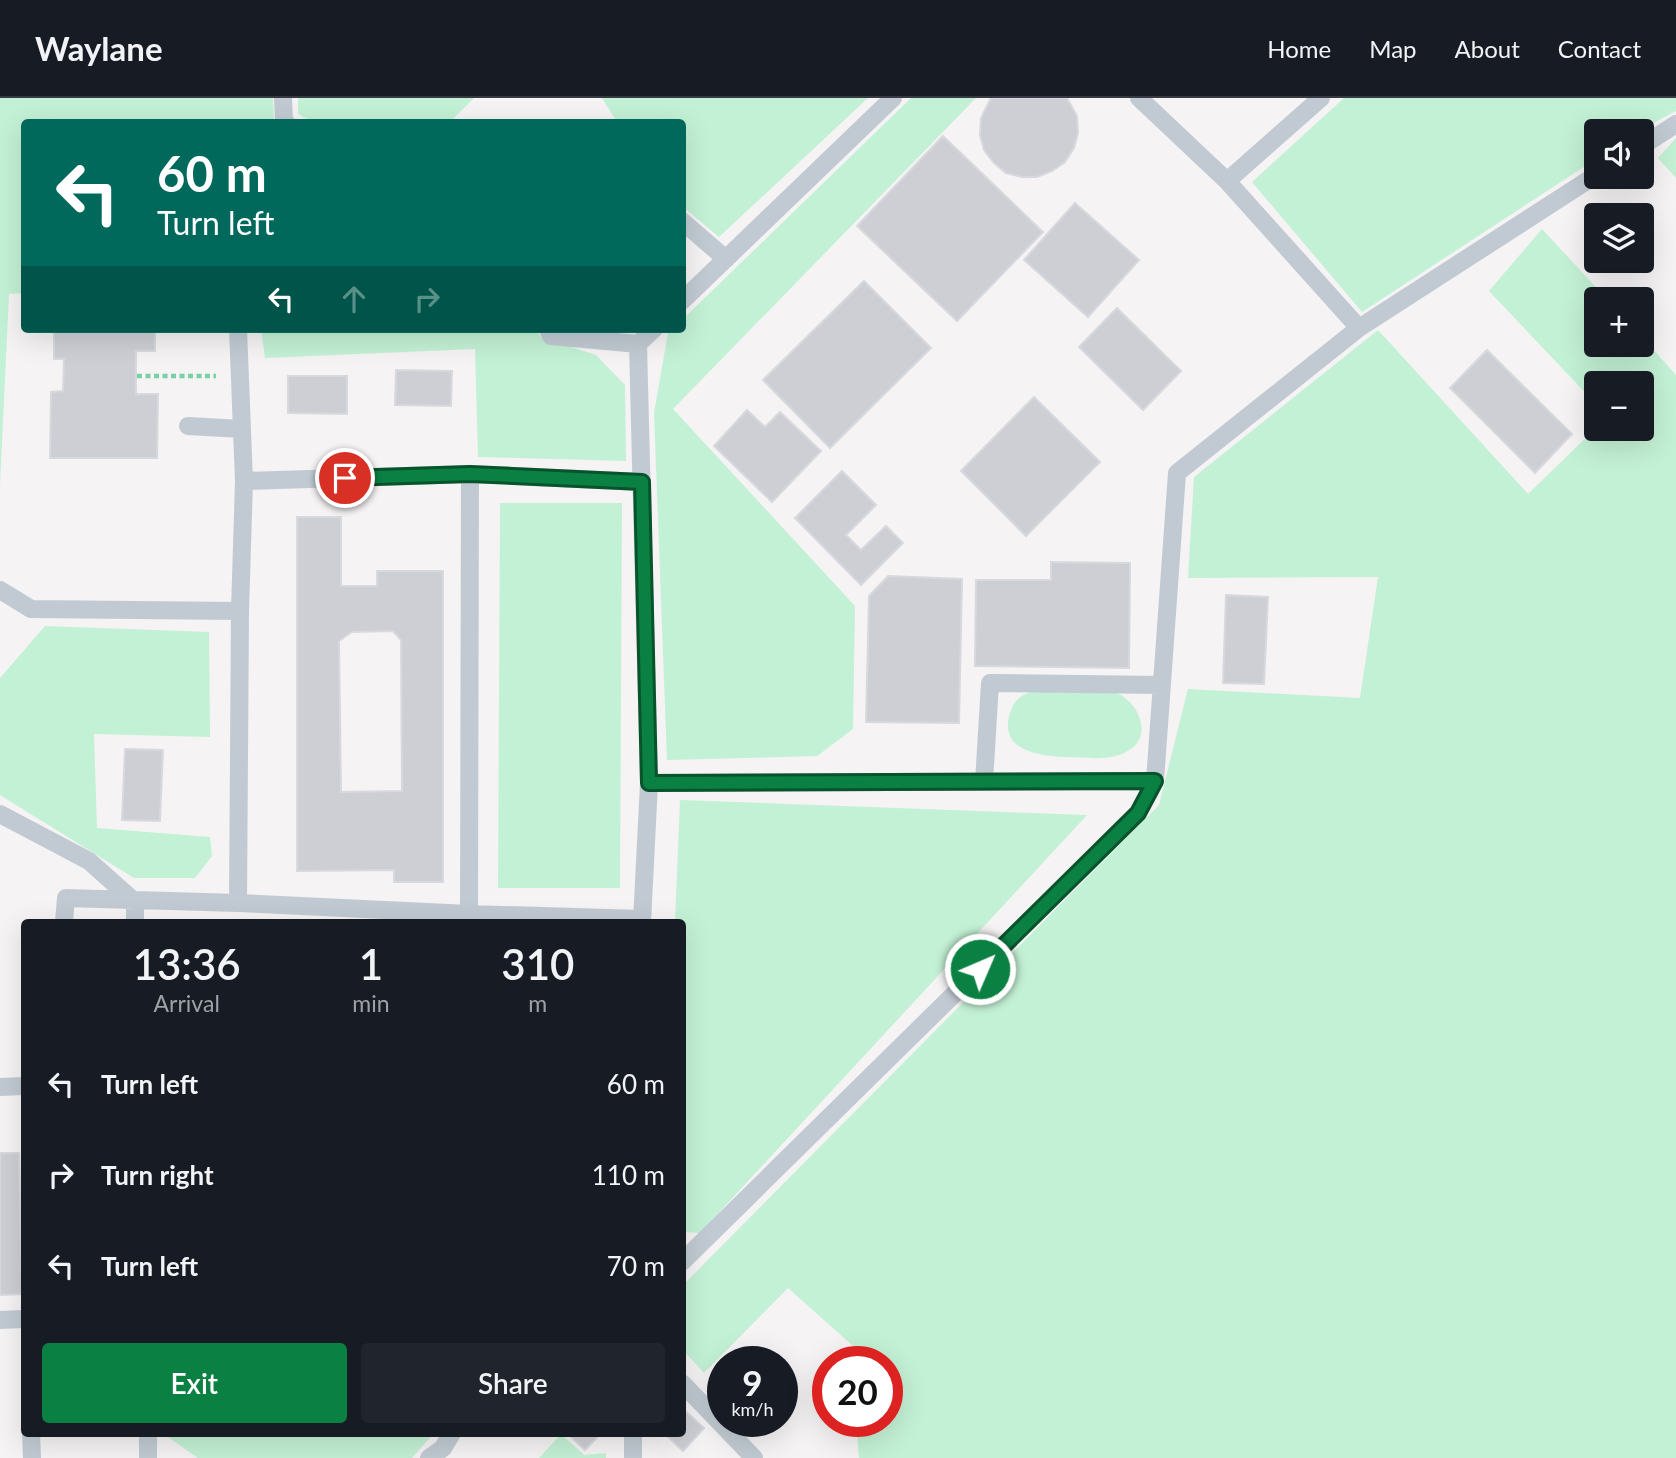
<!DOCTYPE html>
<meta charset="utf-8">
<style>
:root{--surface:#171b24;--page:#20242c;--text:#f1f3f6;--muted:#9ea1a6;--line:#363941;--accent:#0b8043}
body{margin:0;font-family:Lato,sans-serif;background:var(--page);color:var(--text);height:100vh;display:flex;flex-direction:column;font-size:26px;white-space:nowrap}
*{box-sizing:border-box;margin:0}
p{font-size:23px;color:var(--muted)}
.icon{flex:none;width:38px;height:38px;fill:none;stroke:currentColor;stroke-width:2;stroke-linecap:round;stroke-linejoin:round}
.map{position:relative;flex:1;overflow:hidden}
.details{position:absolute;left:21px;top:821px;width:665px;height:518px;display:flex;flex-direction:column;background:var(--surface);border-radius:7px;box-shadow:0 7px 28px #0002}
.details>*{flex:none}
.banner{position:absolute;left:21px;top:21px;width:665px;height:214px;border-radius:7px;box-shadow:0 7px 28px #0002;background:#00695c;color:#fff;overflow:hidden}
.buttons{position:absolute;left:1584px;top:21px;display:grid;gap:14px}
.buttons a{display:grid;place-items:center;width:70px;height:70px;border-radius:7px;background:var(--surface);box-shadow:0 7px 28px #0002;font-size:35px}
.speed{position:absolute;left:707px;top:1248px;display:flex;gap:14px;font-size:35px;font-weight:700;text-align:center}
.speed>*{display:grid;place-content:center;width:91px;height:91px;border-radius:50%;background:var(--surface);box-shadow:0 7px 28px #0002;line-height:1}
.speed small{font-size:18px;font-weight:400}
.speed .limit{border:10px solid #d22;background:#fff;color:#111}
.pin{position:absolute;display:grid;place-items:center;width:60px;height:60px;color:#fff;margin:-30px;border:4px solid #fff;border-radius:50%;box-shadow:0 2px 7px #0007}
.me{position:absolute;width:77px;margin:-38px;rotate:45deg;stroke-linejoin:round;filter:drop-shadow(0 0 5px #0008)}
.turn{display:flex;align-items:center;gap:24px;height:147px;padding:0 21px;font-size:32px}
.turn .icon{width:91px;height:91px;stroke-width:2.5}
.turn b{display:block;font-size:49px;line-height:60px}
.lanes{display:flex;align-items:center;height:66px;padding:0 21px;background:#0003;justify-content:center;gap:35px;direction:ltr}
.lanes .off{opacity:.35}
.eta{display:flex;justify-content:space-evenly;align-items:center;height:119px;text-align:center}
.eta b{font-size:42px;font-weight:600;line-height:49px}
.action{display:flex;gap:14px;margin-top:auto;padding:14px 21px}
.action a{flex:1;height:80px;border-radius:7px;background:var(--accent);color:#fff;font-size:28px;font-weight:600;line-height:80px;text-align:center}
.action a+a{background:var(--page);color:var(--text)}
ul{padding:0;list-style:none}
li{display:flex;align-items:center;gap:21px;height:91px;padding:0 21px}
li div{flex:1}
li b{display:block;font-size:26px}
li em{font-style:normal}
header{display:flex;align-items:center;gap:42px;box-sizing:border-box;height:98px;padding:0 35px;background:var(--surface);border-bottom:2px solid var(--line)}
header strong{font-size:33px}
nav{display:flex;gap:38px;margin-inline-start:auto;font-size:24px}
.map>svg:first-child{display:block}
.green{fill:#c3f1d5}
.building{fill:#cdcfd5;stroke:#d7d9de;stroke-width:2;fill-rule:evenodd}
.lines{fill:none;stroke-linecap:round;stroke-linejoin:round}
.path{stroke:#7ad0a6;stroke-width:4.5;stroke-dasharray:5 3.5;stroke-linecap:butt}
.service{stroke:#c1cad2;stroke-width:18}
.route-casing{stroke:#07532c;stroke-width:18}
.route{stroke:#0b8043;stroke-width:12}
</style>
<header>
<strong>Waylane</strong>
<nav><a>Home</a><a>Map</a><a>About</a><a>Contact</a></nav>
</header>
<div class="map">
<svg width="1676" height="1360" viewBox="0 0 1676 1360">
<rect width="100%" height="100%" fill="#f5f3f3"/>
<!-- green -->
<path class="green" d="M0 0H273L274 24H24V195L9 196 0 387Z
M298 0H474L450 24H313L298 16Z
M602 0H868L719 139 683 109 682 24H617Z
M911 0H976L673 311 855 508 853 631 817 658 667 662 654 315 668 235 672 231H682L683 221Z
M1344 0H1676V13L1638 33H1596V61L1362 214 1252 84Z
M1676 40V80L1658 60Z
M1542 131 1607 201H1596V247H1642V239L1676 277V1360H859L856 1323H887V1264L870 1263 788 1190 704 1275 683 1252V1187L1159 707 1188 591 1360 600 1378 479 1188 480 1194 379 1378 232 1528 396 1596 330 1642 331V285H1596V306L1489 193Z
M261 231H536L541 239 596 257 625 287 626 363 478 359 475 251 265 260Z
M500 405H622L620 790H498Z
M45 528 209 534 210 639 94 636 97 730 210 739 212 758 195 780H134L0 697V580Z
M1031 594C1052 594 1074 594 1095 595 1101 595 1110 593 1116 595 1124 597 1132 606 1136 612 1155 647 1122 662 1092 660 1064 659 995 663 1010 615 1014 603 1019 598 1031 594Z
M680 702 1087 717 700 1135 683 1134 682 824H675Z
M165 1335H434L412 1360H198L165 1337Z
M561 1336 584 1357 606 1355V1360H539Z"/>
<!-- building -->
<path class="building" d="M991 0H1067L1077 18 1078 35 1074 50 1065 64 1052 73 1037 79H1022L1006 75 994 65 984 52 980 37 981 20Z
M943 38 1043 134 957 223 857 128Z
M1075 105 1139 162 1088 219 1024 162Z
M864 183 931 250 830 350 763 282Z
M1117 210 1181 273 1143 312 1079 249Z
M54 231H155V253H136V296H158L157 360H50L51 294 63 293 64 261H54Z
M1487 252 1572 336 1535 375 1450 290Z
M396 272 452 273 451 308 395 307Z
M288 278H347V316L288 315Z
M1034 299 1100 364 1026 438 961 373Z
M747 312 765 329 780 314 821 353 772 404 714 348Z
M842 373 876 407 846 437 861 452 886 428 903 445 861 487 795 420Z
M297 419H341V488H377V473H443V784H394V772L297 773ZM393 533 401 542 402 693 341 694 339 543 352 534Z
M1051 464 1130 465 1129 570 975 568 976 482H1051Z
M888 478 962 481 959 625 866 624 869 498Z
M1226 497 1268 499 1264 586 1223 585Z
M125 651 163 652 160 723 122 722Z
M0 1055H19L22 1196 0 1197Z
M682 1310 704 1330 683 1353 664 1335H682Z
M567 1335H601L585 1352Z"/>
<g class="lines">
<!-- path -->
<path class="path" d="M137 278H216"/>
<!-- service -->
<path class="service" d="M283 0 284 23 286 24
M1139 0 1227 83 1359 230
M1642 48 1676 26
M1227 83 1321 0
M682 123 726 161
M682 203 893 0
M238 231 244 383
M548 231 551 238 638 246
M188 328 242 331
M470 376 642 384
M0 492 31 511 240 513
M984 684 990 585 1162 587
M649 685 1155 683
M0 716 89 763 135 804V824
M238 805 240 513 244 383 470 376 469 816
M64 824 66 800 238 805 469 816 642 821
M642 824 649 685 638 246 654 231
M0 989 24 988
M682 1164 1138 715 1155 683 1177 375 1359 230 1596 77
M0 1222 24 1221
M682 1285 754 1360
M31 1335 32 1360
M148 1335V1360
M429 1360 443 1350 452 1335
M633 1360V1335"/>
</g>
<g class="lines">
<!-- route casing -->
<g class="route-casing">
<path id="route" d="M345 380 470 376 642 384 649 685 1155 683 1138 715 980 871"/>
</g>
<!-- route -->
<use href="#route" class="route"/>
</g>
</svg>
<div class="buttons">
<a><svg class="icon" aria-label="sound" viewBox="0 0 24 24"><path d="M4 9h4l5-4v14l-5-4H4zM17 9q2 3 0 6"/></svg></a>
<a><svg class="icon" aria-label="layers" viewBox="0 0 24 24"><path d="M12 4l9 5-9 5-9-5zM3 14l9 5 9-5"/></svg></a>
<a>+</a>
<a>−</a>
</div>
<div class="speed"><div>9<small>km/h</small></div><div class="limit">20</div></div>
<div class="pin" style="left:345px;top:380px;background:#d93025"><svg class="icon" aria-label="arrive" viewBox="0 0 24 24"><path d="M6 21V4h12l-3 4 3 4H6"/></svg></div>
<svg class="me" style="left:980px;top:871px" viewBox="-20 -20 40 40"><circle r="17" fill="#0b8043" stroke="#fff" stroke-width="3"/><path d="M0-11L8 9 0 5-8 9z" fill="#fff"/></svg>
<div class="banner">
<div class="turn"><svg class="icon" aria-label="left" viewBox="0 0 24 24"><path d="M17 20v-9H6M10 6l-5 5 5 5"/></svg><div><b>60 m</b>Turn left</div></div>
<div class="lanes"><svg class="icon" aria-label="left" viewBox="0 0 24 24"><path d="M17 20v-9H6M10 6l-5 5 5 5"/></svg><svg class="icon off" aria-label="ahead" viewBox="0 0 24 24"><path d="M12 20V5M6 11l6-6 6 6"/></svg><svg class="icon off" aria-label="right" viewBox="0 0 24 24"><path d="M7 20v-9h11M14 6l5 5-5 5"/></svg></div>
</div>
<section class="details">
<div class="eta">
<div><b>13:36</b><p>Arrival</p></div>
<div><b>1</b><p>min</p></div>
<div><b>310</b><p>m</p></div>
</div>
<ul>
<li><svg class="icon" aria-label="left" viewBox="0 0 24 24"><path d="M17 20v-9H6M10 6l-5 5 5 5"/></svg><div><b>Turn left</b></div><em>60 m</em></li>
<li><svg class="icon" aria-label="right" viewBox="0 0 24 24"><path d="M7 20v-9h11M14 6l5 5-5 5"/></svg><div><b>Turn right</b></div><em>110 m</em></li>
<li><svg class="icon" aria-label="left" viewBox="0 0 24 24"><path d="M17 20v-9H6M10 6l-5 5 5 5"/></svg><div><b>Turn left</b></div><em>70 m</em></li>
</ul>
<div class="action"><a>Exit</a><a>Share</a></div>
</section>
</div>
